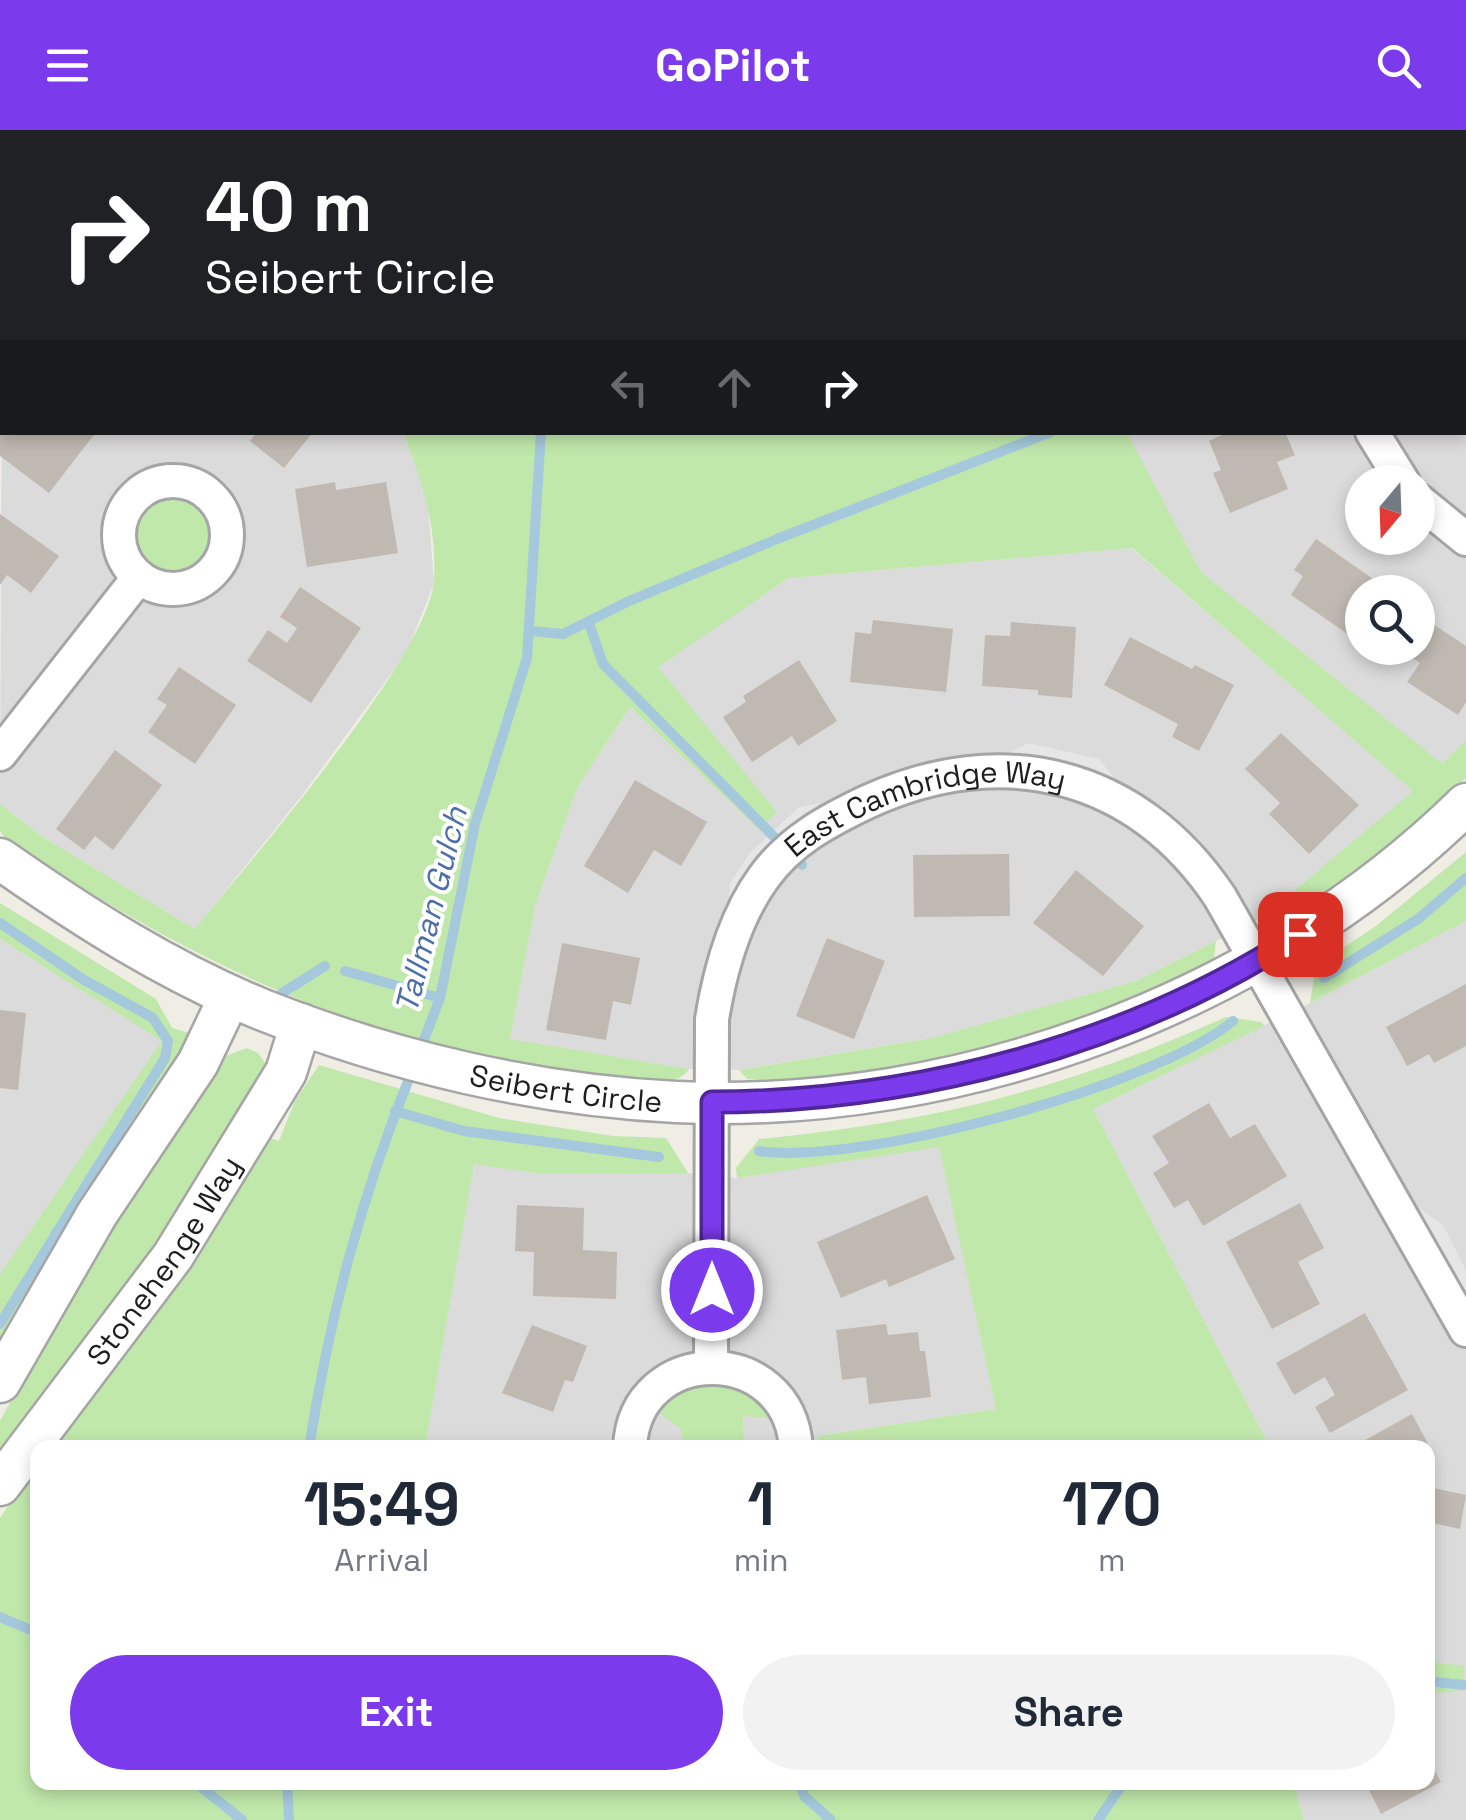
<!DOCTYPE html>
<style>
:root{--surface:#fff;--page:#f2f2f3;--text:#1f2937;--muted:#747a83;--accent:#7c3aed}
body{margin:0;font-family:"Space Grotesk",sans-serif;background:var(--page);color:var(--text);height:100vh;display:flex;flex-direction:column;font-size:38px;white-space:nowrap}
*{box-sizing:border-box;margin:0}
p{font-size:32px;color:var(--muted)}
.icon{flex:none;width:55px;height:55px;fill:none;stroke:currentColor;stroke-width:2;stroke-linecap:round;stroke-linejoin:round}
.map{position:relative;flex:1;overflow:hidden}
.drawer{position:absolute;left:30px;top:1310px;width:1405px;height:350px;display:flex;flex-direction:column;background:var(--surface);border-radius:20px;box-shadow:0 5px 15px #0003}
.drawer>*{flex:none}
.hud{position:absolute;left:0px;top:0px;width:1468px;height:305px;box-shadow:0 5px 15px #0003;background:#202124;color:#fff;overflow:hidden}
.needle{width:65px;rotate:199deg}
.tools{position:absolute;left:1345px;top:335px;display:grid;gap:20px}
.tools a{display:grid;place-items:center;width:90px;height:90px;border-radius:50%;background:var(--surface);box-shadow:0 5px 15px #0003;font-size:50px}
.pin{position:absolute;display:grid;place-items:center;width:85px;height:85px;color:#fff;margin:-42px;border-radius:20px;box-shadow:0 5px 15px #0006}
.me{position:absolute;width:110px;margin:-55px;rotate:0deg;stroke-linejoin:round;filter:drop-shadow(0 0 8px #0008)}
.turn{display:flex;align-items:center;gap:35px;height:210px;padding:0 40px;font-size:45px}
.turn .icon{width:130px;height:130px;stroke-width:2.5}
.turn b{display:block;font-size:70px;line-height:85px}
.lanes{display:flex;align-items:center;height:95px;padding:0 40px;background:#0003;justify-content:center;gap:50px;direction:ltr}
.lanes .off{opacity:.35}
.eta{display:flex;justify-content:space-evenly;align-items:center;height:170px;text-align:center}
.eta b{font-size:60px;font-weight:800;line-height:70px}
.action{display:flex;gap:20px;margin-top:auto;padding:20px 40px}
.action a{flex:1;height:115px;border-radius:60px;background:var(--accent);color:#fff;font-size:40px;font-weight:800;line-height:115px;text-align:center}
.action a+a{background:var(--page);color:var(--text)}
header{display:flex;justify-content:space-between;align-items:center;height:130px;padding:0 40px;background:var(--accent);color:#fff;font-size:45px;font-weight:800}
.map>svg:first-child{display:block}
.residential{fill:#dcdbdb;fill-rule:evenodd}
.grass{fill:#c0e8ab}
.parking{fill:#e6e6e6}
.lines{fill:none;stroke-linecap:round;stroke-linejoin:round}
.stream{stroke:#a5c8dc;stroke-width:10}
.building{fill:#bfb9b1}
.minor-casing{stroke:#a5a5a5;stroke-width:38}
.tertiary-casing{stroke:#a5a5a5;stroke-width:45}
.minor{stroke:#fff;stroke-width:32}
.tertiary{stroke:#fff;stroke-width:40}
.route-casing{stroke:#51269a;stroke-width:25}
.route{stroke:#7c3aed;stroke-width:18}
.labels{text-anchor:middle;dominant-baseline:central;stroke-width:8;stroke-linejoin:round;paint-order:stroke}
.street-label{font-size:30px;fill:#1e1e1e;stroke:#fff}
.water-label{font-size:32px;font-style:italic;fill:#4c6eac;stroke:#fff}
</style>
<header><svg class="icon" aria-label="menu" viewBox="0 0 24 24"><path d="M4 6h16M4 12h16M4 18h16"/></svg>GoPilot<svg class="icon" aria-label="search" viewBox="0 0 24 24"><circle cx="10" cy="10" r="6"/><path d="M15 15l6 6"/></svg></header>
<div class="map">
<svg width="1466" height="1690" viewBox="0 0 1466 1690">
<rect width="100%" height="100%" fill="#efede4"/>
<!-- residential -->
<path class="residential" d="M1466 207V610L1443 635 1201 442 1124 303 1465 302ZM1362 352H1418V408H1362ZM1362 462H1418V518H1362Z
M2 234V302L403 303 427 362 434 453 407 522 303 664 195 799 43 707 0 674Z
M1131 418 1414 661 1263 787 1216 811 1136 851 931 908 739 940 689 939 510 909 535 776 578 656 630 577 759 698 776 682 657 537 789 448Z
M1466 791V1690H1304L1293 1653 1428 1652V1564L1463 1559V1536L1428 1531V1318L1270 1317 1093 979 1310 873Z
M0 809 163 911 0 1144Z
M939 1016 996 1279 817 1306 818 1316 947 1317 429 1318 427 1306 474 1033 535 1043H688L737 1048Z"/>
<!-- grass -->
<path class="grass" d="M187 0H1135L186 2Z
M403 302 1127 303 1201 442 1443 634 1466 610V648C1435 678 1302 804 1263 787L1413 661 1132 418 789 448 658 537 777 682 759 699 630 577 578 656 535 776 510 909 689 939C676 962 620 949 596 946 368 917 193 835 4 707L0 701V674L43 707 195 799C249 732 429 526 434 450 437 397 422 350 403 302Z
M132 406a42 42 0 1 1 84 0a42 42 0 1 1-84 0Z
M1466 722V791L1310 873 1316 836 1376 796Z
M0 773 156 869 172 898 189 903 186 918 0 1220V1144L162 911 0 809Z
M1216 811 1214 828C1091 897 889 959 747 949L739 940 931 908 1136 851Z
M1226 887 1262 892 1264 896 1093 979 1270 1317 817 1316V1306L996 1279 939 1017 737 1048 736 1038 759 1009C935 992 1065 959 1226 887Z
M247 918 258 923 268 937 145 1139 0 1326V1291L39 1219 83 1142 223 927Z
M319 935 499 988 613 1006 666 1008 688 1043H535L474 1034 427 1306 429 1317 49 1318 264 1006 279 1011 295 971Z
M713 1248 756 1263 773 1288 743 1286 744 1317H682L681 1299 658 1282 669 1265Z
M37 1333 38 1652H1293L1304 1690H0V1388Z
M1428 1531 1464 1536 1463 1560 1428 1564Z"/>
<!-- parking -->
<path class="parking" d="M1029 613 1099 629 1115 649 1006 624Z
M820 673 768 719 728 777 730 753 750 723 799 677Z
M1413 1074 1443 1095 1466 1141V1168Z"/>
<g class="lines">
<!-- stream -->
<path class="stream" d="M432 0 434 2
M530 0V2
M711 2 712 0
M589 493 603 534 802 735
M531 501 563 504 627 472 777 409 1051 302
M0 793 84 850 153 888 168 911 165 928 0 1194
M345 841 440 868
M1324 848 1418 789 1466 748
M282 863 325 836
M420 920 440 868 475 694 527 528 541 302
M395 981 464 1001 659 1027
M759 1021C859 1036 1155 956 1233 891
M309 1318C330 1184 361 1067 412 941
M0 1487 38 1503
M1428 1551 1464 1555
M195 1652 242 1690
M287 1652 289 1690
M800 1652 804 1666 831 1690
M1098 1690 1124 1652"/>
</g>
<!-- building -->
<path class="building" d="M0 302H96L49 363 0 326Z
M257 302H313L284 338 250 311Z
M1229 302H1285L1295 325 1277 332 1288 359 1230 383 1213 343 1221 340 1209 311Z
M335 352 336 360 386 352 398 423 307 437 295 359Z
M0 384 59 426 31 463 7 445 0 455Z
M1316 409 1386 458 1383 462H1362V492L1352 507 1291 465 1303 446 1294 440Z
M300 457 361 498 311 573 247 531 268 500 287 513 297 498 280 487Z
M1424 488 1466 516V572L1458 585 1407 552 1420 533 1402 521 1418 518V498Z
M873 490 953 499 946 562 850 552 855 502 871 504Z
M1011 492 1076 497 1072 568 1038 565V560L982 556 985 505 1010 506Z
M1130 507 1192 539 1195 535 1234 555 1199 621 1172 607 1178 594 1104 555Z
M799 530 837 591 798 616 792 606 752 632 723 587 746 572 743 566Z
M179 537 236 575 195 634 148 602 167 575 157 569Z
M1281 603 1359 675 1309 724 1269 684 1280 673 1245 639Z
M115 620 162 655 113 720 95 706 84 720 56 699Z
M635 650 707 692 681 736 654 720 628 763 584 736Z
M1009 724 1010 786 914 787 913 725Z
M1076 740 1144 796 1103 846 1033 793Z
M827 808 885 831 854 909 796 886Z
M562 813 640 828 631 875 613 871 606 910 546 900Z
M1466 854V916L1434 933 1429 924 1407 936 1386 897Z
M0 880 26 883 18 960 0 958Z
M1209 973 1230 1008 1255 994 1287 1046 1203 1096 1188 1070 1174 1078 1153 1043 1169 1033 1152 1006Z
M927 1065 955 1129 889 1157 886 1149 841 1168 817 1112Z
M1300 1073 1324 1118 1298 1132 1320 1174 1272 1199 1226 1112Z
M517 1075 584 1078 583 1120 617 1122 616 1169 533 1166 534 1122 515 1121Z
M1365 1183 1408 1260 1330 1303 1315 1277 1335 1265 1325 1247 1294 1265 1276 1233Z
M886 1194 888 1205 918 1202 920 1221H925L931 1267 869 1274 866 1247 842 1250 836 1200Z
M532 1195 587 1216 573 1252 565 1250 553 1282 502 1263Z
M1412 1284 1434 1325 1428 1329V1318H1351Z
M1429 1357 1466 1365 1460 1399 1428 1392Z
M1428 1627 1441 1652 1381 1684 1365 1652H1428Z"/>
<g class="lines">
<!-- minor casing -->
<g class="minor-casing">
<g id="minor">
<path d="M1365 2 1366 0"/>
<path d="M1372 302 1403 352"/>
<circle cx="173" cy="405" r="54"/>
<path d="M1418 370 1466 409"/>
<path d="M0 624 139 447"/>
<path id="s1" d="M711 1237 712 889C720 840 734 788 764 747 790 711 827 691 867 672 1002 610 1136 642 1220 767L1466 1200"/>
<path d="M630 1318C634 1212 789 1211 796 1318"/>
</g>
</g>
<!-- tertiary casing -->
<g class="tertiary-casing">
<g id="tertiary">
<path id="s2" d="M0 729C83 787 169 842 263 880 394 932 536 965 676 972 959 985 1264 873 1466 674"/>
<path d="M0 1252 97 1084 198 933 230 866"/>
<path id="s3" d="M0 1355 173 1126 286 942 301 894"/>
</g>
</g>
<!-- minor -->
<use href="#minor" class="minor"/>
<!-- tertiary -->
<use href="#tertiary" class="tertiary"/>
</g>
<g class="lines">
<!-- route casing -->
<g class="route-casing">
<path id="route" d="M712 1160V972C915 972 1130 915 1300 804"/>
</g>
<!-- route -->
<use href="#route" class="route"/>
</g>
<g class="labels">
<!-- street labels -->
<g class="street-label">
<text stroke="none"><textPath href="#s1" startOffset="685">East Cambridge Way</textPath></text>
<text stroke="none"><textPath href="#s2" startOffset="618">Seibert Circle</textPath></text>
<text stroke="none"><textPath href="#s3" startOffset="278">Stonehenge Way</textPath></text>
</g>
<!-- water labels -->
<g class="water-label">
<text transform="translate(431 780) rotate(-76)">Tallman Gulch</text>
</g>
</g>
</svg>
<div class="tools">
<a><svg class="needle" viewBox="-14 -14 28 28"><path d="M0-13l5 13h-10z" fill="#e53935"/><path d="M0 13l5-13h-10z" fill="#747a83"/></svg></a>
<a><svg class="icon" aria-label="search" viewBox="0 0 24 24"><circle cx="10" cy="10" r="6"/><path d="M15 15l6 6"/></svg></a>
</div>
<div class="pin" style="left:1300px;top:804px;background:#d93025"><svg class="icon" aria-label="arrive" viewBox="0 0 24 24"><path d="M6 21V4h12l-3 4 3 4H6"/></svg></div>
<svg class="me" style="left:712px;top:1160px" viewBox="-20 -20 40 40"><circle r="17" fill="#7c3aed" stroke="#fff" stroke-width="3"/><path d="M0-11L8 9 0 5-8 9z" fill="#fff"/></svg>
<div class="hud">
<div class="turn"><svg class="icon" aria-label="right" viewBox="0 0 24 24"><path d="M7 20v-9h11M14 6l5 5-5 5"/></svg><div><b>40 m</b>Seibert Circle</div></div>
<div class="lanes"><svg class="icon off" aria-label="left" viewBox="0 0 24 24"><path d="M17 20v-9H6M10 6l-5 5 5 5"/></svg><svg class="icon off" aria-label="ahead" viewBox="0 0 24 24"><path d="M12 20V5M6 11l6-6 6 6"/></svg><svg class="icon" aria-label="right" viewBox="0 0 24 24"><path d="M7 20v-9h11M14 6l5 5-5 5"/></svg></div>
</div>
<section class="drawer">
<div class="eta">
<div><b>15:49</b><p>Arrival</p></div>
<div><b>1</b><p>min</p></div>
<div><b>170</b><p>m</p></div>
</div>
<div class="action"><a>Exit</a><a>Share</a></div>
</section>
</div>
